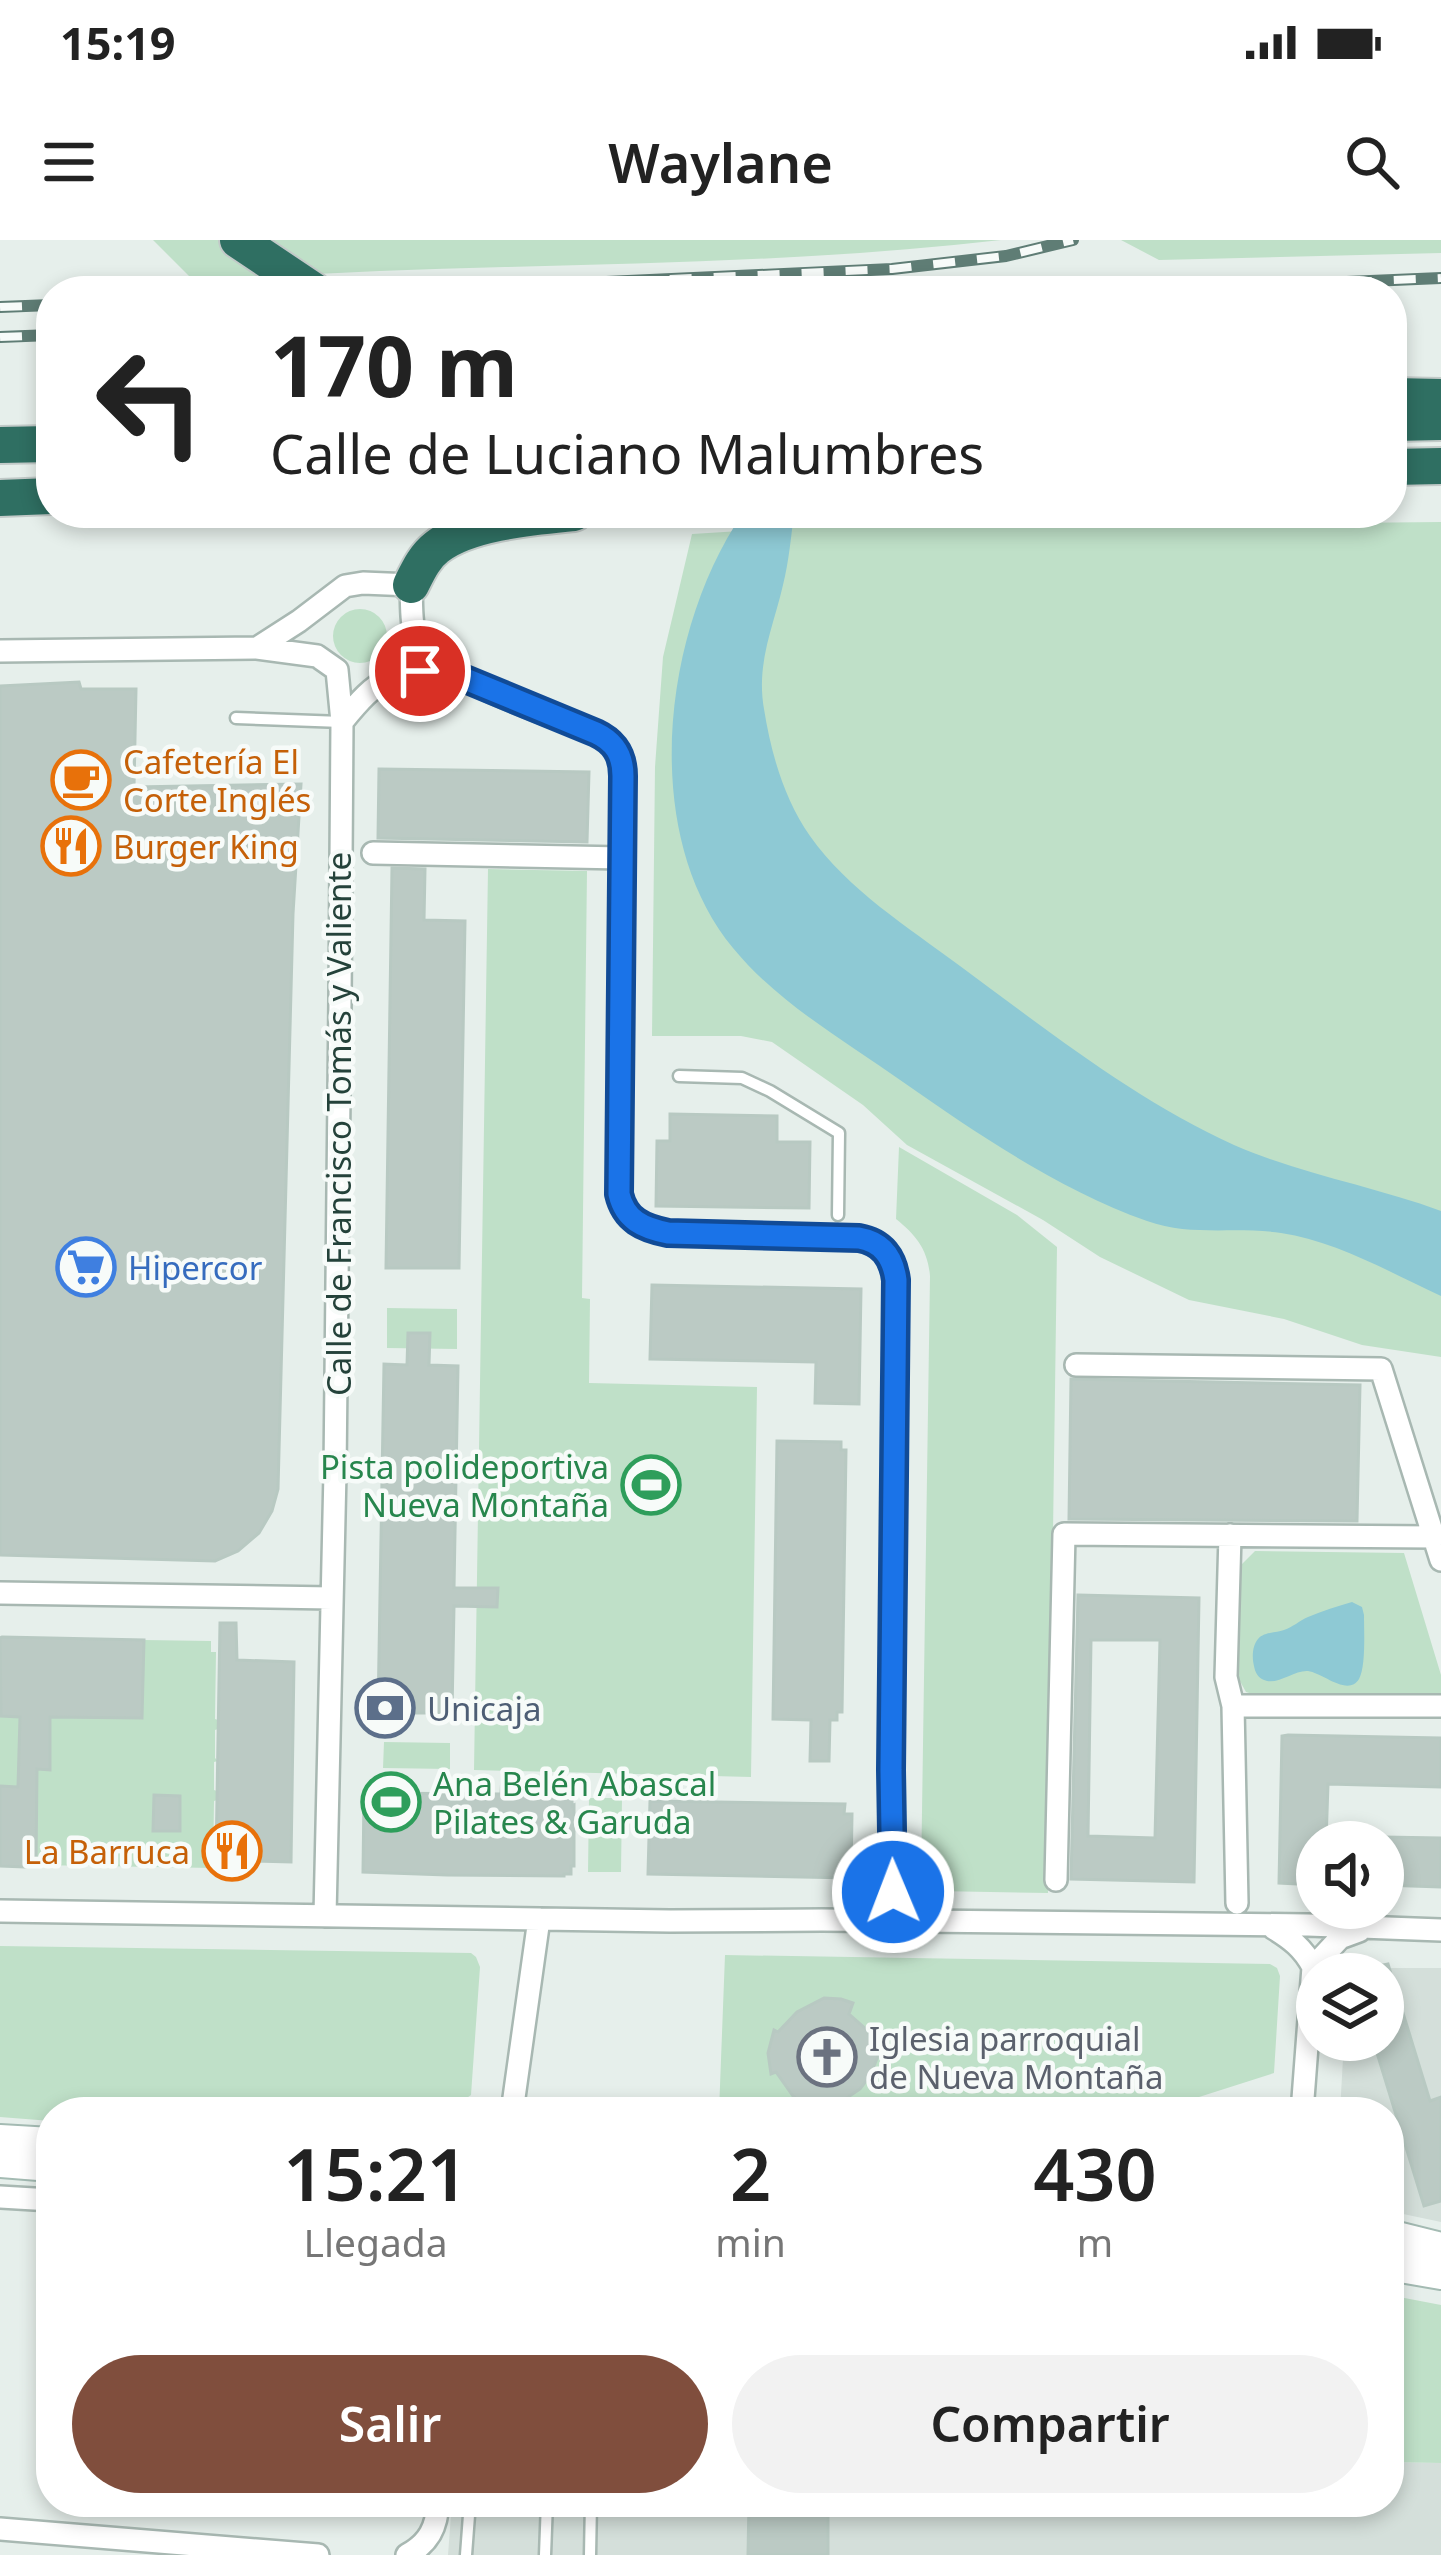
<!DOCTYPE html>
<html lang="es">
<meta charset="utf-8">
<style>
:root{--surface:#fff;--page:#f2f2f2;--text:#222;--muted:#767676;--accent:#804e3d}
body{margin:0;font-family:"Noto Sans",sans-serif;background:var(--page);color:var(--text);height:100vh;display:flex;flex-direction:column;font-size:45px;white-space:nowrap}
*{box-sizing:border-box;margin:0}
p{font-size:39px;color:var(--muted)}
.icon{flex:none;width:66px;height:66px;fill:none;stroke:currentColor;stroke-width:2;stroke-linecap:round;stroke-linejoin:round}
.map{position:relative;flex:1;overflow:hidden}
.side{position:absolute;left:36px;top:1857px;width:1368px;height:420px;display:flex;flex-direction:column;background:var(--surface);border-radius:48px;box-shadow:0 6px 18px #0003}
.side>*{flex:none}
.top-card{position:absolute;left:36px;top:36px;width:1371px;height:252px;border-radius:48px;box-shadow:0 6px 18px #0003;background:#fff;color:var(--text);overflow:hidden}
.buttons{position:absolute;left:1296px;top:1581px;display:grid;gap:24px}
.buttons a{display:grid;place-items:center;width:108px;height:108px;border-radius:50%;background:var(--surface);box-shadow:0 6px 18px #0003;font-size:60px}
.pin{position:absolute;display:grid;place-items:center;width:102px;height:102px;color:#fff;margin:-51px;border:6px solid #fff;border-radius:50%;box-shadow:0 3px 12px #0007}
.me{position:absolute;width:132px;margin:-66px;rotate:359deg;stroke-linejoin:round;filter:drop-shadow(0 0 9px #0008)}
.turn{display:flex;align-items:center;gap:42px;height:252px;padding:0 36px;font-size:54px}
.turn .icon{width:156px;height:156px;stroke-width:2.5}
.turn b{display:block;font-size:84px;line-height:102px}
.eta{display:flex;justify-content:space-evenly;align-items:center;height:204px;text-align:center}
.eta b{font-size:72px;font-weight:600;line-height:84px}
.cta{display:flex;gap:24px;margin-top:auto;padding:24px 36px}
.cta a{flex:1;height:138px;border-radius:72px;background:var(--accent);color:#fff;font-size:48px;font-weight:600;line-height:138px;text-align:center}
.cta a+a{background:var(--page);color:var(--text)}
.status{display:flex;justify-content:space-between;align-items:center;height:84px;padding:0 60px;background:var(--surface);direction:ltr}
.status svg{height:33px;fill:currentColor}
header{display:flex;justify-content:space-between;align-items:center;height:156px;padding:0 36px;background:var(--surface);font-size:54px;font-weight:600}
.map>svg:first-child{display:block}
.built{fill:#d4dfda}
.green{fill:#bfe0c8}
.water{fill:#8ec9d4}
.building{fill:#bbcac4;stroke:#b8c9c2;stroke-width:3;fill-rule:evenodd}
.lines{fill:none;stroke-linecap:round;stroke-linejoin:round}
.lane-casing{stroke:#a8b8b2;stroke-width:15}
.street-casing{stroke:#a8b8b2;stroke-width:26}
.secondary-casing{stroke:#a4bbb3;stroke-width:34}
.highway-casing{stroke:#c2cac8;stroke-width:40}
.lane{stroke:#fff;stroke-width:10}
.street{stroke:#fff;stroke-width:21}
.secondary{stroke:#fff;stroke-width:30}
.highway{stroke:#2f6f62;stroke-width:36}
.rail-casing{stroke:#5f7d75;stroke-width:12}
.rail{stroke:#f7fbf9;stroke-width:8;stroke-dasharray:22;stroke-linecap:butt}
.route-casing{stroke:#114b97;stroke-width:30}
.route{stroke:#1a73e8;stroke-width:21}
.labels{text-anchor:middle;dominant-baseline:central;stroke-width:9;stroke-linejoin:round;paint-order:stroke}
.food-label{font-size:33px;fill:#c56008;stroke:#f7fbf9;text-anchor:start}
.street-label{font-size:33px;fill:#24423a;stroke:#f7fbf9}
.shop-label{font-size:33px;fill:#366cbe;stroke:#f7fbf9;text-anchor:start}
.leisure-label{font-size:33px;fill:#27864d;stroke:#f7fbf9;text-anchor:end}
.service-label{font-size:33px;fill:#4e5e75;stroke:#f7fbf9;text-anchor:start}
.worship-label{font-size:33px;fill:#5b616d;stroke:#f7fbf9;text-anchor:start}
</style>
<div class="status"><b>15:19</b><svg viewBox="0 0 49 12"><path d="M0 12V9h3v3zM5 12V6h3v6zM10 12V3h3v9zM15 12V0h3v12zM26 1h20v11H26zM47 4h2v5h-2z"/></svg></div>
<header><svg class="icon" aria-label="menu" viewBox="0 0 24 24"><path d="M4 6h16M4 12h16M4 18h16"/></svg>Waylane<svg class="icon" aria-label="search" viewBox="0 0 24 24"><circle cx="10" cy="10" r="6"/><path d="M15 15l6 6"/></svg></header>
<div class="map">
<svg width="1441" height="2315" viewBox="0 0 1441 2315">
<rect width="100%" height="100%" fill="#e6efeb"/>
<!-- built -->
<path class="built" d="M1365 1728H1441V1982L1389 1971V1872H1340L1344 1800H1383V1734H1359Z
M1389 2222 1441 2223V2315H448L452 2262H1389Z"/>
<!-- green -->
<path class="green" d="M153 0H1001C836 19 671 23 505 27 401 29 297 35 193 40Z
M1121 0H1441V13L1159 20Z
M1441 282V1117L1362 1105 1284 1079 1189 1060 1100 1017 1043 980 907 905 863 865 772 802 741 796H652L655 527 663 417 692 294 848 284 1153 285Z
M333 396a27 27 0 1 1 54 0a27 27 0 1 1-54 0Z
M488 629 587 631 582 1058 590 1059 589 1143 757 1147 751 1537 474 1530Z
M899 907 1017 975 1057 1007 1048 1653 935 1651 926 1646 921 1639 930 1036C928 1010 916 995 896 979Z
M387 1068 457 1069V1109L387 1108Z
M1255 1311 1404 1313 1441 1435V1456H1259L1246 1452 1237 1436 1240 1335 1242 1324Z
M144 1400 211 1401V1412H216L215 1479 218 1480V1489L215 1490V1518L218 1521 214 1522V1550L217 1551V1560L214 1561 213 1628 36 1625V1547L0 1546V1473L1 1476 61 1477 72 1474 73 1477 142 1478Z
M384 1502 450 1503V1529L383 1528Z
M589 1558H622L621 1632H588Z
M0 1706 471 1713 476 1717 480 1727 471 1855 447 1872H51V1881L0 1877Z
M725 1715 1270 1724 1277 1728 1280 1736 1274 1833 1152 1872H719Z
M1389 2055 1441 2065V2223L1389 2222Z"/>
<!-- water -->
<path class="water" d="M743 273H794C791 297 789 321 783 345 773 388 756 423 764 469 771 513 784 559 810 596 848 650 908 687 960 726 1047 790 1135 860 1234 905 1300 934 1373 946 1441 971V1056C1391 1033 1336 1001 1281 993 1235 986 1191 997 1147 981 1058 949 979 895 903 842 844 800 779 764 733 708 638 593 663 389 743 273Z
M1352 1362 1362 1367 1364 1375C1364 1390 1366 1427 1359 1439 1348 1457 1323 1433 1308 1431 1294 1430 1277 1446 1264 1440 1258 1438 1255 1432 1254 1426 1252 1418 1252 1406 1258 1399 1264 1392 1275 1393 1284 1390 1293 1387 1299 1381 1308 1377 1322 1371 1338 1366 1352 1362Z"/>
<!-- building -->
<path class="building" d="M79 442 81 449H136L134 547 301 544 293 674 278 1249 272 1271 259 1293 238 1311 215 1321 0 1315V446Z
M379 529 589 532 587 602 378 598Z
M392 628 425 629 424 680 465 681 459 1028H386Z
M670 874 777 876V902H810L809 968 656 966 657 901H670Z
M652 1045 861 1049 859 1164 815 1163 816 1122 650 1119Z
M408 1093H430L429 1125 458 1126 454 1348H498L497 1367 454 1366 452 1473H378L384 1124 407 1125Z
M1071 1139 1360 1145 1357 1281 1069 1279Z
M777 1201 841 1202V1210H846L842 1472H837V1480H830L829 1521H810L811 1480 773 1479Z
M1078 1355 1199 1358 1194 1642 1071 1639ZM1091 1400H1160L1155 1598 1088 1596Z
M220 1383H236L237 1420 294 1422 291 1622 216 1620Z
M2 1397 144 1400 142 1478 50 1477V1530L37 1529 36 1625 25 1627 0 1626V1546L18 1547 20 1477 1 1476 0 1398Z
M1288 1495 1441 1498V1547L1328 1544 1326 1602H1317V1645L1279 1643 1282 1496Z
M502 1535H522V1555H564V1558H572V1566L574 1565V1626H571V1634H564V1636L447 1635 363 1632 364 1556H371V1553L501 1554Z
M154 1555 180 1556V1591H153Z
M650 1561 845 1564 844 1574H852L851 1638 648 1634Z
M1383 1597 1441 1598V1647L1383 1645Z
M1388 1724 1430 1861 1441 1857V1961L1424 1966 1373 1800H1383V1725Z
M824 1758 841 1759 853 1763 849 1774 868 1791 878 1816 870 1836 860 1849 845 1859 850 1872 810 1869 793 1856 776 1832 771 1834 768 1813 774 1790 778 1792 797 1772Z
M749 2262H828V2315H748Z"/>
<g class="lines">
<!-- lane casing -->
<g class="lane-casing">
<path id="lane" d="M236 478 342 482
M679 836 742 838 770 851 839 893 838 975
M466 2315 470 2262
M545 2315 547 2262
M590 2315 591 2262"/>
</g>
<!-- street casing -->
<g class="street-casing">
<path id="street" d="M257 408 299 381 345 346 363 343 411 345C412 364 410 385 418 402 435 438 557 477 596 493 612 501 621 511 623 529L619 954 624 969 637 983 667 993 859 998C882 1002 893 1017 896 1040L891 1530 894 1681
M0 411 257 408 317 416 337 430 342 482 340 760 335 1232 325 1676
M342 482C378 438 393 427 451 435
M373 613 622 618
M1076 1125 1381 1129 1441 1320
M1230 1295 1226 1437 1233 1466 1237 1663
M0 1353 332 1358
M1233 1466H1441
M1056 1640 1064 1294 1434 1297
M0 1671 670 1681 822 1680 1308 1685 1441 1690
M1273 1688C1291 1699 1303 1708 1313 1727L1302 1872
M1313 1727 1340 1698 1359 1691
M512 1872 539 1679
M0 1957 51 1960
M0 2289 318 2315
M407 2315C429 2303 437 2287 438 2262"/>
</g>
<!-- secondary casing -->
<g class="secondary-casing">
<path id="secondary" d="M0 1900 51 1903
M0 1922 51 1926
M1389 1995 1441 2008
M1389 2025 1441 2034"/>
</g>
<!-- highway casing -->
<g class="highway-casing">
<path id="highway" d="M238 0 314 51
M1392 156 1441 157
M1392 183 1441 182
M0 205 51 204
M1392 227 1441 226
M0 258 51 256
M411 345C418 331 424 317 437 307 469 282 535 277 574 273"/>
</g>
<!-- lane -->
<use href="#lane" class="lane"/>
<!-- street -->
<use href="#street" class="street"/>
<!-- secondary -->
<use href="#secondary" class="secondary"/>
<!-- highway -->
<use href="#highway" class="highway"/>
<!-- rail casing -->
<g class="rail-casing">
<path id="rail" d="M406 51 892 29 1006 16 1073 0
M1130 51 1441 38
M0 67 51 65
M0 97 51 95"/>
</g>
<!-- rail -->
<use href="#rail" class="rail"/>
</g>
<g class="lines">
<!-- route casing -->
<g class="route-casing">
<path id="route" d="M420 431 458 436 596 493C615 502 623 515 623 536L619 954C625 980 643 988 668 993L859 998C882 1002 893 1017 896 1040L891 1530 893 1652"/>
</g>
<!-- route -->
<use href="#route" class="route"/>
</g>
<!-- icons -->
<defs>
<g id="cafe-ring" transform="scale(3)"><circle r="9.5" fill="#f7fbf9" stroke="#e8710a" stroke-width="1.5"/><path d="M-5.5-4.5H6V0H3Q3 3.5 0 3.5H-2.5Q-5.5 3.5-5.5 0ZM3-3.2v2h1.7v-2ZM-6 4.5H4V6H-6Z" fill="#e8710a"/></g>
<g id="restaurant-ring" transform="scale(3)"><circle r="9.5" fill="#f7fbf9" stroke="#e8710a" stroke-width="1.5"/><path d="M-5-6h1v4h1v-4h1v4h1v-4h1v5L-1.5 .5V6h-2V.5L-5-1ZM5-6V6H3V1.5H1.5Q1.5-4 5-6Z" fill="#e8710a"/></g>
<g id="supermarket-ring" transform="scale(3)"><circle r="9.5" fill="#f7fbf9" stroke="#3f7fe0" stroke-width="1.5"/><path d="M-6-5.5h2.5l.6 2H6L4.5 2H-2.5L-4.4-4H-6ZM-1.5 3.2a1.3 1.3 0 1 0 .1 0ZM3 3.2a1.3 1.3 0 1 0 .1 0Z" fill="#3f7fe0"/></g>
<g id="stadium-ring" transform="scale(3)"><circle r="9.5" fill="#f7fbf9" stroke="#2e9e5b" stroke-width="1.5"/><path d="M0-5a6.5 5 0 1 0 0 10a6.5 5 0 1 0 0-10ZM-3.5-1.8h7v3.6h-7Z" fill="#2e9e5b"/></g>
<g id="bank-ring" transform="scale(3)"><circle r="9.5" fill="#f7fbf9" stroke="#5c6f8a" stroke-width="1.5"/><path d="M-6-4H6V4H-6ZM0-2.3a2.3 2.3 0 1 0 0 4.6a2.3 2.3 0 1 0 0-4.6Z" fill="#5c6f8a"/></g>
<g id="church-ring" transform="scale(3)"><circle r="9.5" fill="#f7fbf9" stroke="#6b7280" stroke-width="1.5"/><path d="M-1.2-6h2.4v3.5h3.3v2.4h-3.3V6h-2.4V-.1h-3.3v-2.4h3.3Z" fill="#6b7280"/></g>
</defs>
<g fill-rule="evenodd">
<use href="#cafe-ring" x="81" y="540"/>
<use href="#restaurant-ring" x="71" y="606"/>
<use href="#supermarket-ring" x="86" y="1027"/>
<use href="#stadium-ring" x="651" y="1245"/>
<use href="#bank-ring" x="385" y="1468"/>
<use href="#stadium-ring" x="391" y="1562"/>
<use href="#restaurant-ring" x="232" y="1611"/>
<use href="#church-ring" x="827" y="1817"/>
</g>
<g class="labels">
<!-- food labels -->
<g class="food-label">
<text x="123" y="521">Cafetería El<tspan x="123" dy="38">Corte Inglés</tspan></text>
<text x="113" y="606">Burger King</text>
<text x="190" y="1611" text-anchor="end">La Barruca</text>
</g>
<!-- street labels -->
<g class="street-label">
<text transform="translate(338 884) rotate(-90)">Calle de Francisco Tomás y Valiente</text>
</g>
<!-- shop labels -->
<g class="shop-label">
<text x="128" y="1027">Hipercor</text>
</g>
<!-- leisure labels -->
<g class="leisure-label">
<text x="609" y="1226">Pista polideportiva<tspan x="609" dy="38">Nueva Montaña</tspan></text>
<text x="433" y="1543" text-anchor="start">Ana Belén Abascal<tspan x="433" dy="38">Pilates &amp; Garuda</tspan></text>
</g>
<!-- service labels -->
<g class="service-label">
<text x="427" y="1468">Unicaja</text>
</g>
<!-- worship labels -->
<g class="worship-label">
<text x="869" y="1798">Iglesia parroquial<tspan x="869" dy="38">de Nueva Montaña</tspan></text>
</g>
</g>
</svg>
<div class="buttons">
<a><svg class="icon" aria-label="sound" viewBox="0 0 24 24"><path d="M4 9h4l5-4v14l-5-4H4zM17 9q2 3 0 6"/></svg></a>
<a><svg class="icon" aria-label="layers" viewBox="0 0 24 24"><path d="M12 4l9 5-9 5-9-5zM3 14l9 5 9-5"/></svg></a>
</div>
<div class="pin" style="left:420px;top:431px;background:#d93025"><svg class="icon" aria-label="arrive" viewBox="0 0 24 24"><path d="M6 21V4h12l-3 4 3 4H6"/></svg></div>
<svg class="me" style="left:893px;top:1652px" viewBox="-20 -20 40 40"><circle r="17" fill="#1a73e8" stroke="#fff" stroke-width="3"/><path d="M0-11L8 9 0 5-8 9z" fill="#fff"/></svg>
<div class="top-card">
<div class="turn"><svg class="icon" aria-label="left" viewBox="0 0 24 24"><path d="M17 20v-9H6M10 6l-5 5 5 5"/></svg><div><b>170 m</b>Calle de Luciano Malumbres</div></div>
</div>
<section class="side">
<div class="eta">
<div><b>15:21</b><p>Llegada</p></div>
<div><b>2</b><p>min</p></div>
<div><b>430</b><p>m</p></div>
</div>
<div class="cta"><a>Salir</a><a>Compartir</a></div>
</section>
</div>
